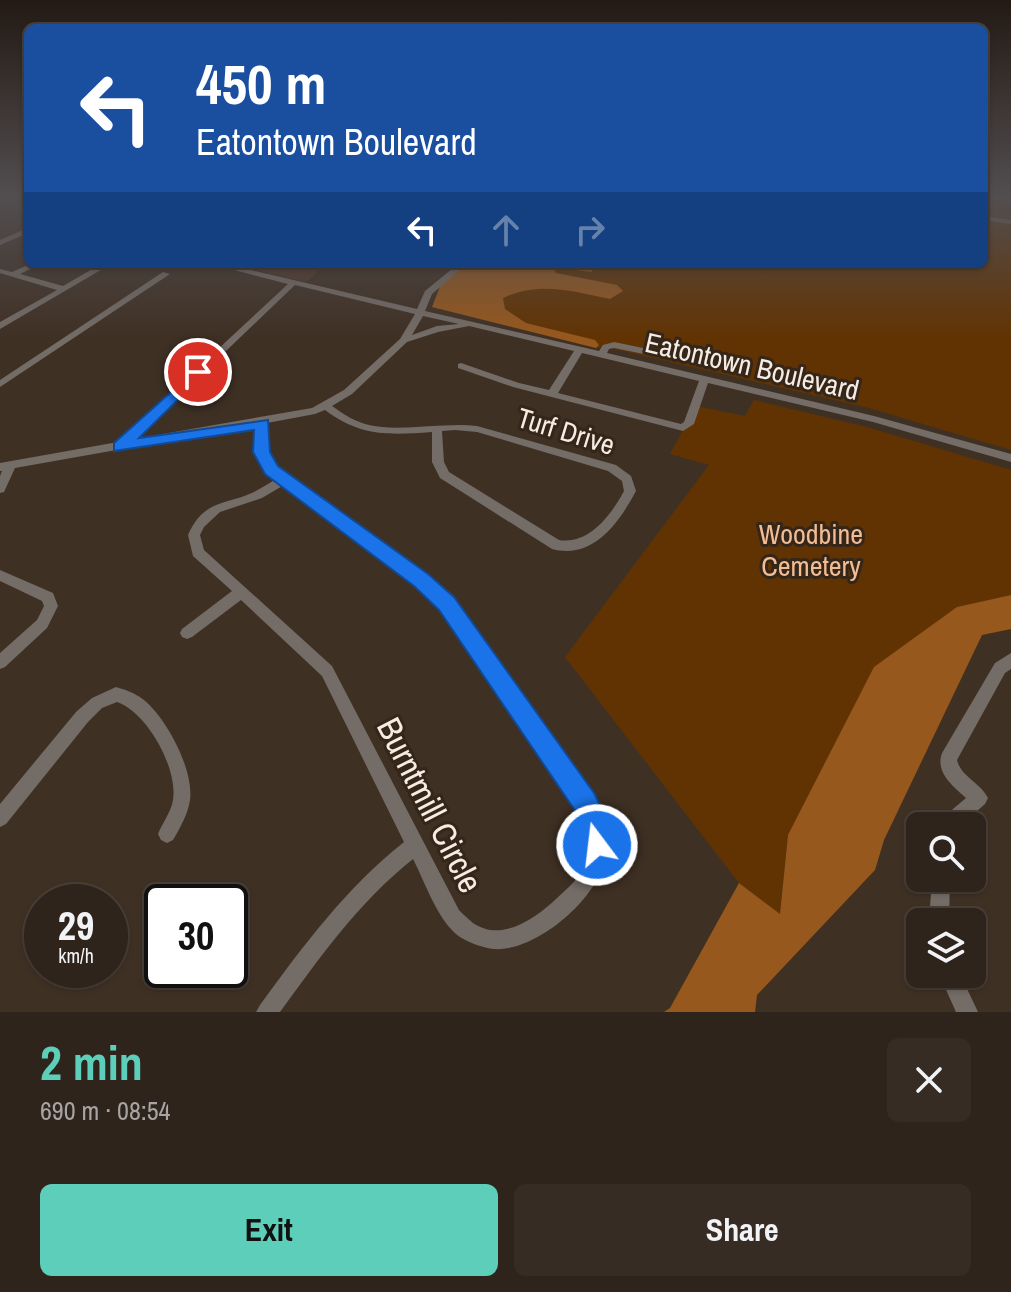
<!DOCTYPE html>
<meta charset="utf-8">
<style>
:root{--surface:#2f241b;--page:#372c24;--text:#f1f3f6;--muted:#a7a4a3;--line:#4a413a;--accent:#5dceb9}
body{margin:0;font-family:"Archivo Narrow",sans-serif;background:var(--page);color:var(--text);height:100vh;display:flex;flex-direction:column;font-size:30px;white-space:nowrap}
*{box-sizing:border-box;margin:0}
p{font-size:26px;color:var(--muted)}
.icon{flex:none;width:44px;height:44px;fill:none;stroke:currentColor;stroke-width:2;stroke-linecap:round;stroke-linejoin:round}
.map{position:relative;height:1012px;overflow:hidden}
.drawer{display:flex;flex-direction:column;background:var(--surface);flex:1}
.drawer>*{flex:none}
.guide{position:absolute;left:24px;top:24px;width:964px;height:244px;border-radius:12px;box-shadow:0 2px 6px #0004,0 0 0 2px var(--line);background:#1a4fa0;color:#fff;overflow:hidden}
.tools{position:absolute;left:906px;top:812px;display:grid;gap:16px}
.tools a{display:grid;place-items:center;width:80px;height:80px;border-radius:12px;background:var(--surface);box-shadow:0 2px 6px #0004,0 0 0 2px var(--line);font-size:40px}
.speed{position:absolute;left:24px;top:884px;display:flex;gap:16px;font-size:40px;font-weight:700;text-align:center}
.speed>*{display:grid;place-content:center;width:104px;height:104px;border-radius:50%;background:var(--surface);box-shadow:0 2px 6px #0004,0 0 0 2px var(--line);line-height:1}
.speed small{font-size:20px;font-weight:400}
.speed .limit{border:4px solid #111;border-radius:12px;background:#fff;color:#111}
.pin{position:absolute;display:grid;place-items:center;width:68px;height:68px;color:#fff;margin:-34px;border:4px solid #fff;border-radius:50%;box-shadow:0 2px 8px #0007}
.me{position:absolute;width:88px;margin:-44px;rotate:345deg;stroke-linejoin:round;filter:drop-shadow(0 0 6px #0008)}
.turn{display:flex;align-items:center;gap:28px;height:168px;padding:0 40px;font-size:36px}
.turn .icon{width:104px;height:104px;stroke-width:2.5}
.turn b{display:block;font-size:56px;line-height:68px}
.lanes{display:flex;align-items:center;height:76px;padding:0 40px;background:#0003;justify-content:center;gap:40px;direction:ltr}
.lanes .off{opacity:.35}
.round{display:grid;place-items:center;flex:none;width:84px;height:84px;border-radius:12px;background:var(--page)}
.summary{display:flex;align-items:center;justify-content:space-between;height:136px;padding:0 40px}
h1{font-size:48px;font-weight:700;line-height:60px;color:var(--accent)}
.action{display:flex;gap:16px;margin-top:auto;padding:16px 40px}
.action a{flex:1;height:92px;border-radius:12px;background:var(--accent);color:#111;font-size:32px;font-weight:700;line-height:92px;text-align:center}
.action a+a{background:var(--page);color:var(--text)}
.map>svg:first-child{display:block}
.built{fill:#4d3828}
.green{fill:#623302}
.forest{fill:#97581d}
.lines{fill:none;stroke-linecap:round;stroke-linejoin:round}
.minor{fill:#746c66;fill-rule:evenodd}
.route{fill:#1a73e8;stroke:#114b97;stroke-width:2}
.labels{text-anchor:middle;dominant-baseline:central;stroke-width:6;stroke-linejoin:round;paint-order:stroke}
.street-label{font-size:28px;fill:#f6ece4;stroke:#35261a}
.park-label{font-size:28px;fill:#f3bc92;stroke:#35261a}
.near-street-label{font-size:34px;fill:#f6ece4;stroke:#35261a}
</style>
<div class="map">
<svg width="1011" height="1012" viewBox="0 0 1011 1012">
<rect width="100%" height="100%" fill="#3f3024"/>
<!-- built -->
<path class="built" d="M229 264H327L306 282Z"/>
<!-- green -->
<path class="green" d="M984 197H1011V450L869 408 606 347 596 348 432 307 468 264H984Z
M754 400 867 427 1011 470V595L957 607 788 835 780 915 739 883 565 657 709 465 670 454 696 406 745 416Z"/>
<!-- forest -->
<path class="forest" d="M468 264H600L591 272 553 267 556 273 617 285 623 291 610 299C572 291 540 281 503 298L505 309 526 323 595 340 599 345 596 348 432 307 441 284Z
M1011 595V629L982 635 884 840 875 870 757 995 755 1012H664L670 1008 739 883 780 914 788 835 874 667 957 607Z"/>
<g class="lines">
<!-- minor -->
<path class="minor" d="M1001 197 1011 199V204Z
M984 216 1011 220V224L984 220Z
M28 228V233L0 245V240Z
M30 264H40L20 274 63 286 101 264H111L0 329V322L57 290 0 273V269L12 272Z
M211 264H225L417 309 425 291 458 264H467L432 294 425 311 599 351 603 345 614 342 677 355V359L674 360 614 348 609 349 607 353 874 416 1011 454V462L873 422 708 383 694 424 683 431 513 387 458 368V364L461 363 519 383 549 390 574 351 469 326 438 332 407 342 352 394 332 406C342 413 352 420 365 424 396 433 442 422 477 426L616 465 631 476 636 491C619 523 593 560 552 549L440 478 432 462V432C389 435 361 437 325 410L315 414 267 423 270 455 280 470 426 576 452 600 591 797C601 817 609 839 604 862 595 901 535 952 494 949 483 948 470 943 460 937 438 922 425 882 413 859 359 902 320 957 280 1012H256L260 1005C303 946 346 888 404 842L322 676 241 600 192 637 187 639 182 637 180 633 182 629 232 591 193 556 188 535C204 499 224 506 254 492 262 488 269 483 276 479 259 463 257 447 257 425L15 468 4 492 0 493V476L2 471H0V463L118 442 288 284ZM295 285 415 314 400 339 344 390 312 408 134 439ZM423 316 459 324 437 326 412 335ZM582 353 699 381 684 422 681 424 558 393ZM455 430 477 432 608 471 622 481 624 491C611 515 589 545 559 540L449 472 444 462 442 431ZM284 485 416 584 442 608 579 809C586 826 591 846 585 864 580 878 567 889 557 898 536 918 502 943 473 923 468 919 463 914 459 910L332 666 204 550 200 535 204 527 220 512 262 498Z
M163 272 170 274 0 387V380Z
M0 570 53 593 58 606 47 628 5 667 0 669V653L37 620 44 606 42 601 0 581Z
M1011 653V669L1005 673 957 760C961 777 980 782 988 798L985 804 960 826H937L940 820 966 798C953 786 935 773 942 753L995 663Z
M116 687C126 690 135 693 144 700 167 719 194 770 190 800 188 814 180 828 173 840L167 843 161 840 158 834C163 822 171 812 173 800 178 768 147 712 117 702L102 708 88 722 6 824 0 827V804L76 712 92 698Z
M932 878H950L949 922H929Z
M939 974H960L978 1012H956Z"/>
</g>
<!-- sky -->
<linearGradient id="sky" x2="0" y2="1"><stop stop-color="#231a14"/><stop offset="0.58" stop-color="#524e50"/><stop offset="1" stop-color="#524e50" stop-opacity="0"/></linearGradient>
<rect width="1011" height="339" fill="url(#sky)"/>
<!-- route -->
<path class="route" d="M198 368 205 372 203 375 139 438 268 420 270 452 278 466 428 574 454 597 594 793C604 812 615 835 607 855L597 859 587 855 576 812 439 610 414 586 265 474 253 452 254 430 114 451V443Z"/>
<g class="labels">
<!-- street labels -->
<g class="street-label">
<text transform="translate(752 366) rotate(13)">Eatontown Boulevard</text>
<text transform="translate(566 431) rotate(17)">Turf Drive</text>
</g>
<!-- park labels -->
<g class="park-label">
<text x="811" y="534">Woodbine<tspan x="811" dy="32">Cemetery</tspan></text>
</g>
<!-- near-street labels -->
<g class="near-street-label">
<text transform="translate(430 805) rotate(63)">Burntmill Circle</text>
</g>
</g>
</svg>
<div class="tools">
<a><svg class="icon" aria-label="search" viewBox="0 0 24 24"><circle cx="10" cy="10" r="6"/><path d="M15 15l6 6"/></svg></a>
<a><svg class="icon" aria-label="layers" viewBox="0 0 24 24"><path d="M12 4l9 5-9 5-9-5zM3 14l9 5 9-5"/></svg></a>
</div>
<div class="speed"><div>29<small>km/h</small></div><div class="limit">30</div></div>
<div class="pin" style="left:198px;top:372px;background:#d93025"><svg class="icon" aria-label="arrive" viewBox="0 0 24 24"><path d="M6 21V4h12l-3 4 3 4H6"/></svg></div>
<svg class="me" style="left:597px;top:845px" viewBox="-20 -20 40 40"><circle r="17" fill="#1a73e8" stroke="#fff" stroke-width="3"/><path d="M0-11L8 9 0 5-8 9z" fill="#fff"/></svg>
<div class="guide">
<div class="turn"><svg class="icon" aria-label="left" viewBox="0 0 24 24"><path d="M17 20v-9H6M10 6l-5 5 5 5"/></svg><div><b>450 m</b>Eatontown Boulevard</div></div>
<div class="lanes"><svg class="icon" aria-label="left" viewBox="0 0 24 24"><path d="M17 20v-9H6M10 6l-5 5 5 5"/></svg><svg class="icon off" aria-label="ahead" viewBox="0 0 24 24"><path d="M12 20V5M6 11l6-6 6 6"/></svg><svg class="icon off" aria-label="right" viewBox="0 0 24 24"><path d="M7 20v-9h11M14 6l5 5-5 5"/></svg></div>
</div>
</div>
<section class="drawer">
<div class="summary"><div><h1>2 min</h1><p>690 m · 08:54</p></div><a class="round"><svg class="icon" aria-label="close" viewBox="0 0 24 24"><path d="M6 6l12 12M18 6L6 18"/></svg></a></div>
<div class="action"><a>Exit</a><a>Share</a></div>
</section>
